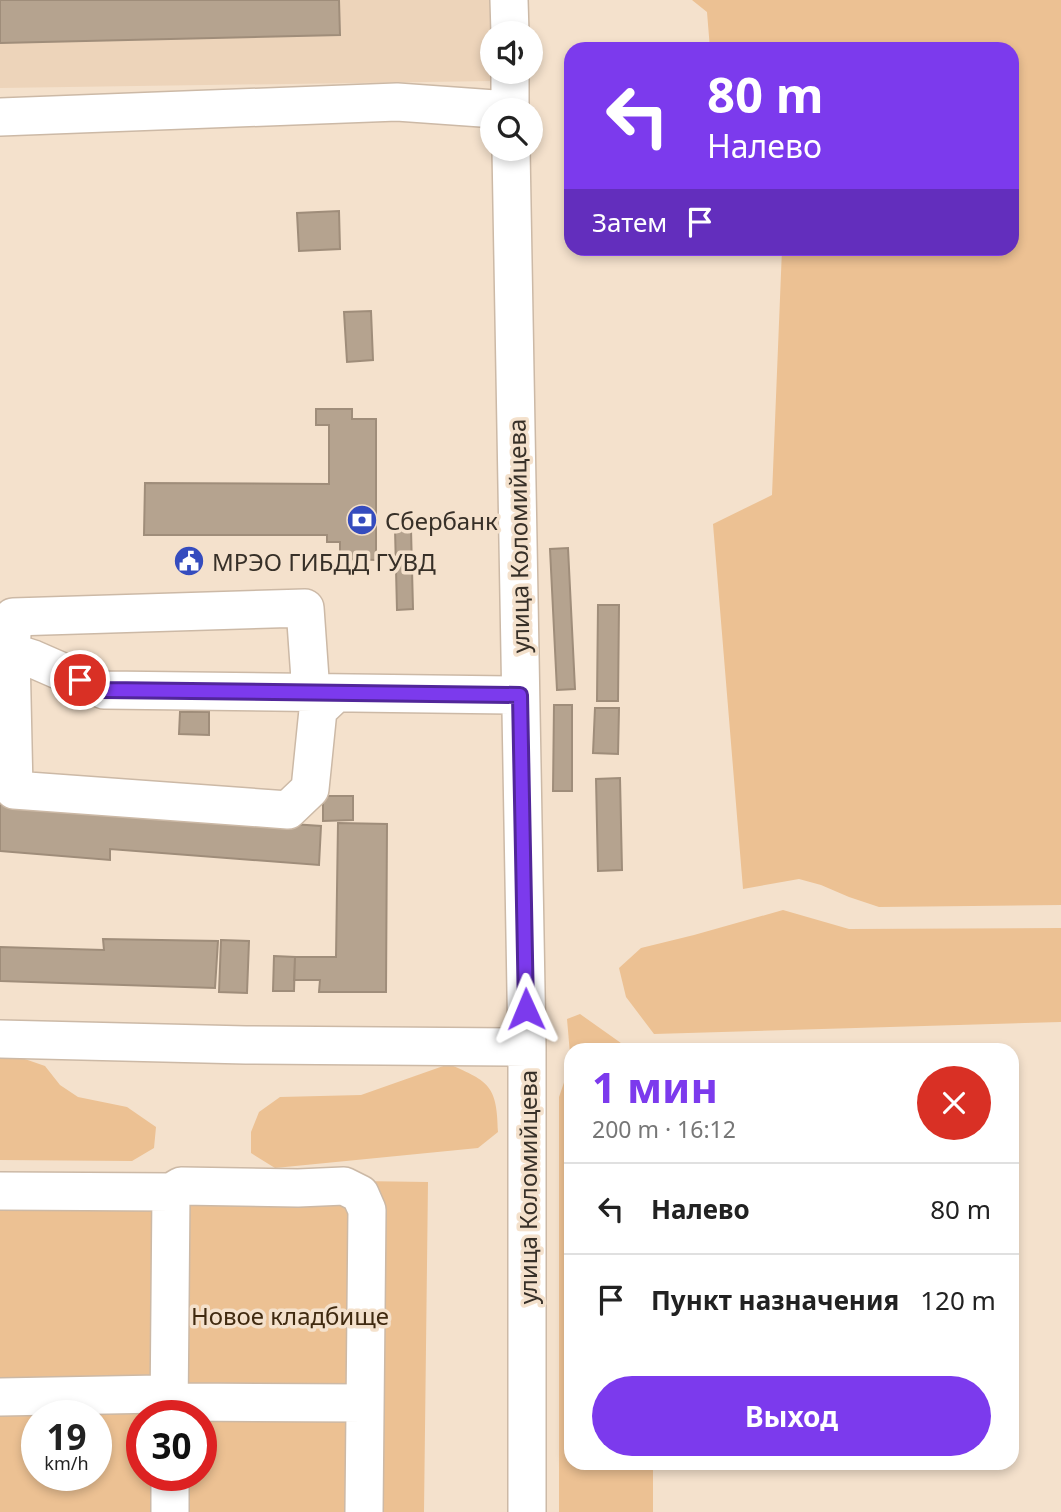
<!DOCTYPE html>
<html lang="ru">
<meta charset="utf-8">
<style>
:root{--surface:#fff;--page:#f6f6f6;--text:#222;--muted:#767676;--line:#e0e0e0;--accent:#7c3aed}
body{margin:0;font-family:"Noto Sans",sans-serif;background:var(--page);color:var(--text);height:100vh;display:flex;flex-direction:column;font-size:26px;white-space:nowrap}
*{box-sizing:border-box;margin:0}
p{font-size:23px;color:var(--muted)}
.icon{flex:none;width:38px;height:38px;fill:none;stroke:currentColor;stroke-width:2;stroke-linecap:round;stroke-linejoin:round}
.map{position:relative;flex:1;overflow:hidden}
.side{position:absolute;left:564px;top:1043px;width:455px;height:427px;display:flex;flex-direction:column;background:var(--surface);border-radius:21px;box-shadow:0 4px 10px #0003}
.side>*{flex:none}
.guide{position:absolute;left:564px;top:42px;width:455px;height:214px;border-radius:21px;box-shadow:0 4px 10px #0003;background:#7c3aed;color:#fff;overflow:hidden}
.tools{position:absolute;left:480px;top:21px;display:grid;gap:14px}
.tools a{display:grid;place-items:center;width:63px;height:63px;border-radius:50%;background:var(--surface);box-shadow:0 4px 10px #0003;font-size:35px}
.speed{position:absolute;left:21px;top:1400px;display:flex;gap:14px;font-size:35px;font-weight:700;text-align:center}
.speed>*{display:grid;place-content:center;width:91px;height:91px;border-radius:50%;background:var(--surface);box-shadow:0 4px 10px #0003;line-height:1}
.speed small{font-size:18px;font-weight:400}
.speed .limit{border:10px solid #d22;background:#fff;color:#111}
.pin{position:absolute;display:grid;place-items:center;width:60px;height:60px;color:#fff;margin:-30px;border:4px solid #fff;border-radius:50%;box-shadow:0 2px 7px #0007}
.me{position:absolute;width:77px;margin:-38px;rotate:359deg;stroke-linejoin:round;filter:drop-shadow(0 0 5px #0008)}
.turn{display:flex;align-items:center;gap:24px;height:147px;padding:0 28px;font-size:32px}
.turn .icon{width:91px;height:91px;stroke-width:2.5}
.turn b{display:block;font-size:49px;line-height:60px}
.then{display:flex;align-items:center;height:66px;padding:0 28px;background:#0003;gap:14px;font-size:26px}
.round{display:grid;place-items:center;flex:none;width:74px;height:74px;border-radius:37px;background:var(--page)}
.headline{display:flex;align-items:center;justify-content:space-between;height:119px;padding:0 28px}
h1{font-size:42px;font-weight:700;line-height:52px;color:var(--accent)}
.primary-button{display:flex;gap:14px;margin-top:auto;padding:14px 28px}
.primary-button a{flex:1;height:80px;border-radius:42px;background:var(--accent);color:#fff;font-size:28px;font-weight:700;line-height:80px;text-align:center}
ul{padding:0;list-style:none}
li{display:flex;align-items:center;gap:21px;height:91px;padding:0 28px;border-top:2px solid var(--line)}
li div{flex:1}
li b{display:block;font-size:26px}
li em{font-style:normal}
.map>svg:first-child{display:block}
.built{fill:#edd4ba}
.green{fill:#ecc193;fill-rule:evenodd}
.building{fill:#b5a38f;stroke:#9f8d7a;stroke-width:2}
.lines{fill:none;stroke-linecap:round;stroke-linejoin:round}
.minor-casing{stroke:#ccb9a6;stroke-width:40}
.minor{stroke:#fff;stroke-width:37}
.route-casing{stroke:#51269a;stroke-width:18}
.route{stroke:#7c3aed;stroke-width:12}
.labels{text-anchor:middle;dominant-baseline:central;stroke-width:7;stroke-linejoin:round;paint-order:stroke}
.poi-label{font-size:24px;fill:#373028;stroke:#f4e1cc;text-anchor:start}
.street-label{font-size:24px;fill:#373028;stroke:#f4e1cc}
.park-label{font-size:24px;fill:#402a10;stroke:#f4e1cc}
</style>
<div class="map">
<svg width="1061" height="1512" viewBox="0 0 1061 1512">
<rect width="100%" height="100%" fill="#f4e1cc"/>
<!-- built -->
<path class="built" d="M0 0H490L492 81 0 88Z"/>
<!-- green -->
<path class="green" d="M692 0H1061V905L879 907 849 897 821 885 799 879 743 889 713 524 772 495 782 249 1012 248V49H710L707 12Z
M783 910 849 929 1061 928V1022L654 1034 626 997 619 968 641 948 694 935Z
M580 1014 628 1048 629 1050H570V1054L567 1019Z
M0 1057H19L45 1066 60 1085 78 1097 127 1107 156 1127 154 1148 132 1161 0 1160Z
M449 1064C490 1082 497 1086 498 1132L478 1148 275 1168 251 1153V1132L259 1112 280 1097 361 1095Z
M570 1065V1463H653V1512H559V1097Z
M0 1176 428 1182 424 1512H0ZM37 1416H96V1475H37ZM142 1416H201V1475H142Z"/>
<!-- building -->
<path class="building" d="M0 0H339L340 35 0 43Z
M339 211 340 249 299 251 297 213Z
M371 311 373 360 347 362 344 312Z
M316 409H352V419H376V560L340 559V542H327V535H144L145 483 329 484V425H316Z
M395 529H411L413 609 397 610Z
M568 548 575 689 557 690 550 549Z
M598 605H619L618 701H597Z
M554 705H572V791H553Z
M595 708H619L618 754 593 753Z
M180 712H209V735L179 734Z
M620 778 622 870 598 871 596 779Z
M323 796H353V820L323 821Z
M0 804 321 826 319 865 110 849V860L0 851Z
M338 823 387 824 386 992H319L320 980H294L295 957H336Z
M103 939 218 941 215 988 0 981V947L104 950Z
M221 940 249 941 247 993 219 992Z
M274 956 295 957 294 991H273Z"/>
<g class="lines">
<!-- minor casing -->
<g class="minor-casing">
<path id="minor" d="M509 0 510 33
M510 72V110
M0 117 397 102 510 110
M511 149 527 1047V1512
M11 652 14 790 288 810 310 789 318 710 336 693
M311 693 305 608 13 617 11 652 33 659 104 690 520 695
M0 1039 246 1045 527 1047
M0 1191 171 1192 181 1186 298 1188 344 1186 360 1194 367 1210 364 1512
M0 1397 160 1394 179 1402 365 1403
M169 1416 171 1192
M170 1475V1512"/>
</g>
<!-- minor -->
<use href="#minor" class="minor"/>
</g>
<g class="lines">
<!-- route casing -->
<g class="route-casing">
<path id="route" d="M80 680 104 690 520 695 526 1009"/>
</g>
<!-- route -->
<use href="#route" class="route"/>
</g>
<!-- icons -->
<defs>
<g id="bank-disc" transform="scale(1.575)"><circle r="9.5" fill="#354cbe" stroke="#f4e1cc"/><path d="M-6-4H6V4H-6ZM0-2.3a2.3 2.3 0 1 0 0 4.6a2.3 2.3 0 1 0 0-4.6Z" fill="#fff"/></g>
<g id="civic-disc" transform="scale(1.575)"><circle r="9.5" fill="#354cbe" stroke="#f4e1cc"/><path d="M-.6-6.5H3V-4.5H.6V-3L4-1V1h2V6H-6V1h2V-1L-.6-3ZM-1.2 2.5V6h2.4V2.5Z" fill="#fff"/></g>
</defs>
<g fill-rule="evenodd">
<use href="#bank-disc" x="362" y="520"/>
<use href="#civic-disc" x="189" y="561"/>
</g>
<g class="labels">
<!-- poi labels -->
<g class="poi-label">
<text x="385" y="520">Сбербанк</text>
<text x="212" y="561">МРЭО ГИБДД ГУВД</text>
</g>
<!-- street labels -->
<g class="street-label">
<text transform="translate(518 536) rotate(-91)">улица Коломийцева</text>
<text transform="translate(527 1187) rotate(-90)">улица Коломийцева</text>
</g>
<!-- park labels -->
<g class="park-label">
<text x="290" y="1315">Новое кладбище</text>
</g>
</g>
</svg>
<div class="tools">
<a><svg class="icon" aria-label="sound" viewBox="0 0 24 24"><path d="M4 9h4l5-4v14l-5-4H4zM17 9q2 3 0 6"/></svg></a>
<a><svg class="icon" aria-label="search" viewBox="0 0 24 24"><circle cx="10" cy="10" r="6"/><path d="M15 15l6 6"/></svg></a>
</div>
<div class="speed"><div>19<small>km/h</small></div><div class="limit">30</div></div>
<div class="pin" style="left:80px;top:680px;background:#d93025"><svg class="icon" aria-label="arrive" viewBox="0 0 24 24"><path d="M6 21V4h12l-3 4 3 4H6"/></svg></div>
<svg class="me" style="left:526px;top:1009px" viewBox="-20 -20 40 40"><path d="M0-17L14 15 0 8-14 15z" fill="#7c3aed" stroke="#fff" stroke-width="4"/></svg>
<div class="guide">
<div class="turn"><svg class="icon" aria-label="left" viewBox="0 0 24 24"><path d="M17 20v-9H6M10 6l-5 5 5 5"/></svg><div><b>80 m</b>Налево</div></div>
<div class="then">Затем<svg class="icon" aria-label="arrive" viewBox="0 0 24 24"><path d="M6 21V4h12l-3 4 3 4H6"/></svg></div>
</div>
<section class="side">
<div class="headline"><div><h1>1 мин</h1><p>200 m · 16:12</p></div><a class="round" style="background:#d93025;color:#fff"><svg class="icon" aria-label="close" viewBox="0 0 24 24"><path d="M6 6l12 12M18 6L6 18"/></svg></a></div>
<ul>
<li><svg class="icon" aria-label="left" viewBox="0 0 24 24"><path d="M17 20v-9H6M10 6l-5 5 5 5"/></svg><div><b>Налево</b></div><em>80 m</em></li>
<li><svg class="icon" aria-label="arrive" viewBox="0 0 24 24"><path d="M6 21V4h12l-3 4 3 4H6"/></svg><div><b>Пункт назначения</b></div><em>120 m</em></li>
</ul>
<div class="primary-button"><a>Выход</a></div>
</section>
</div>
